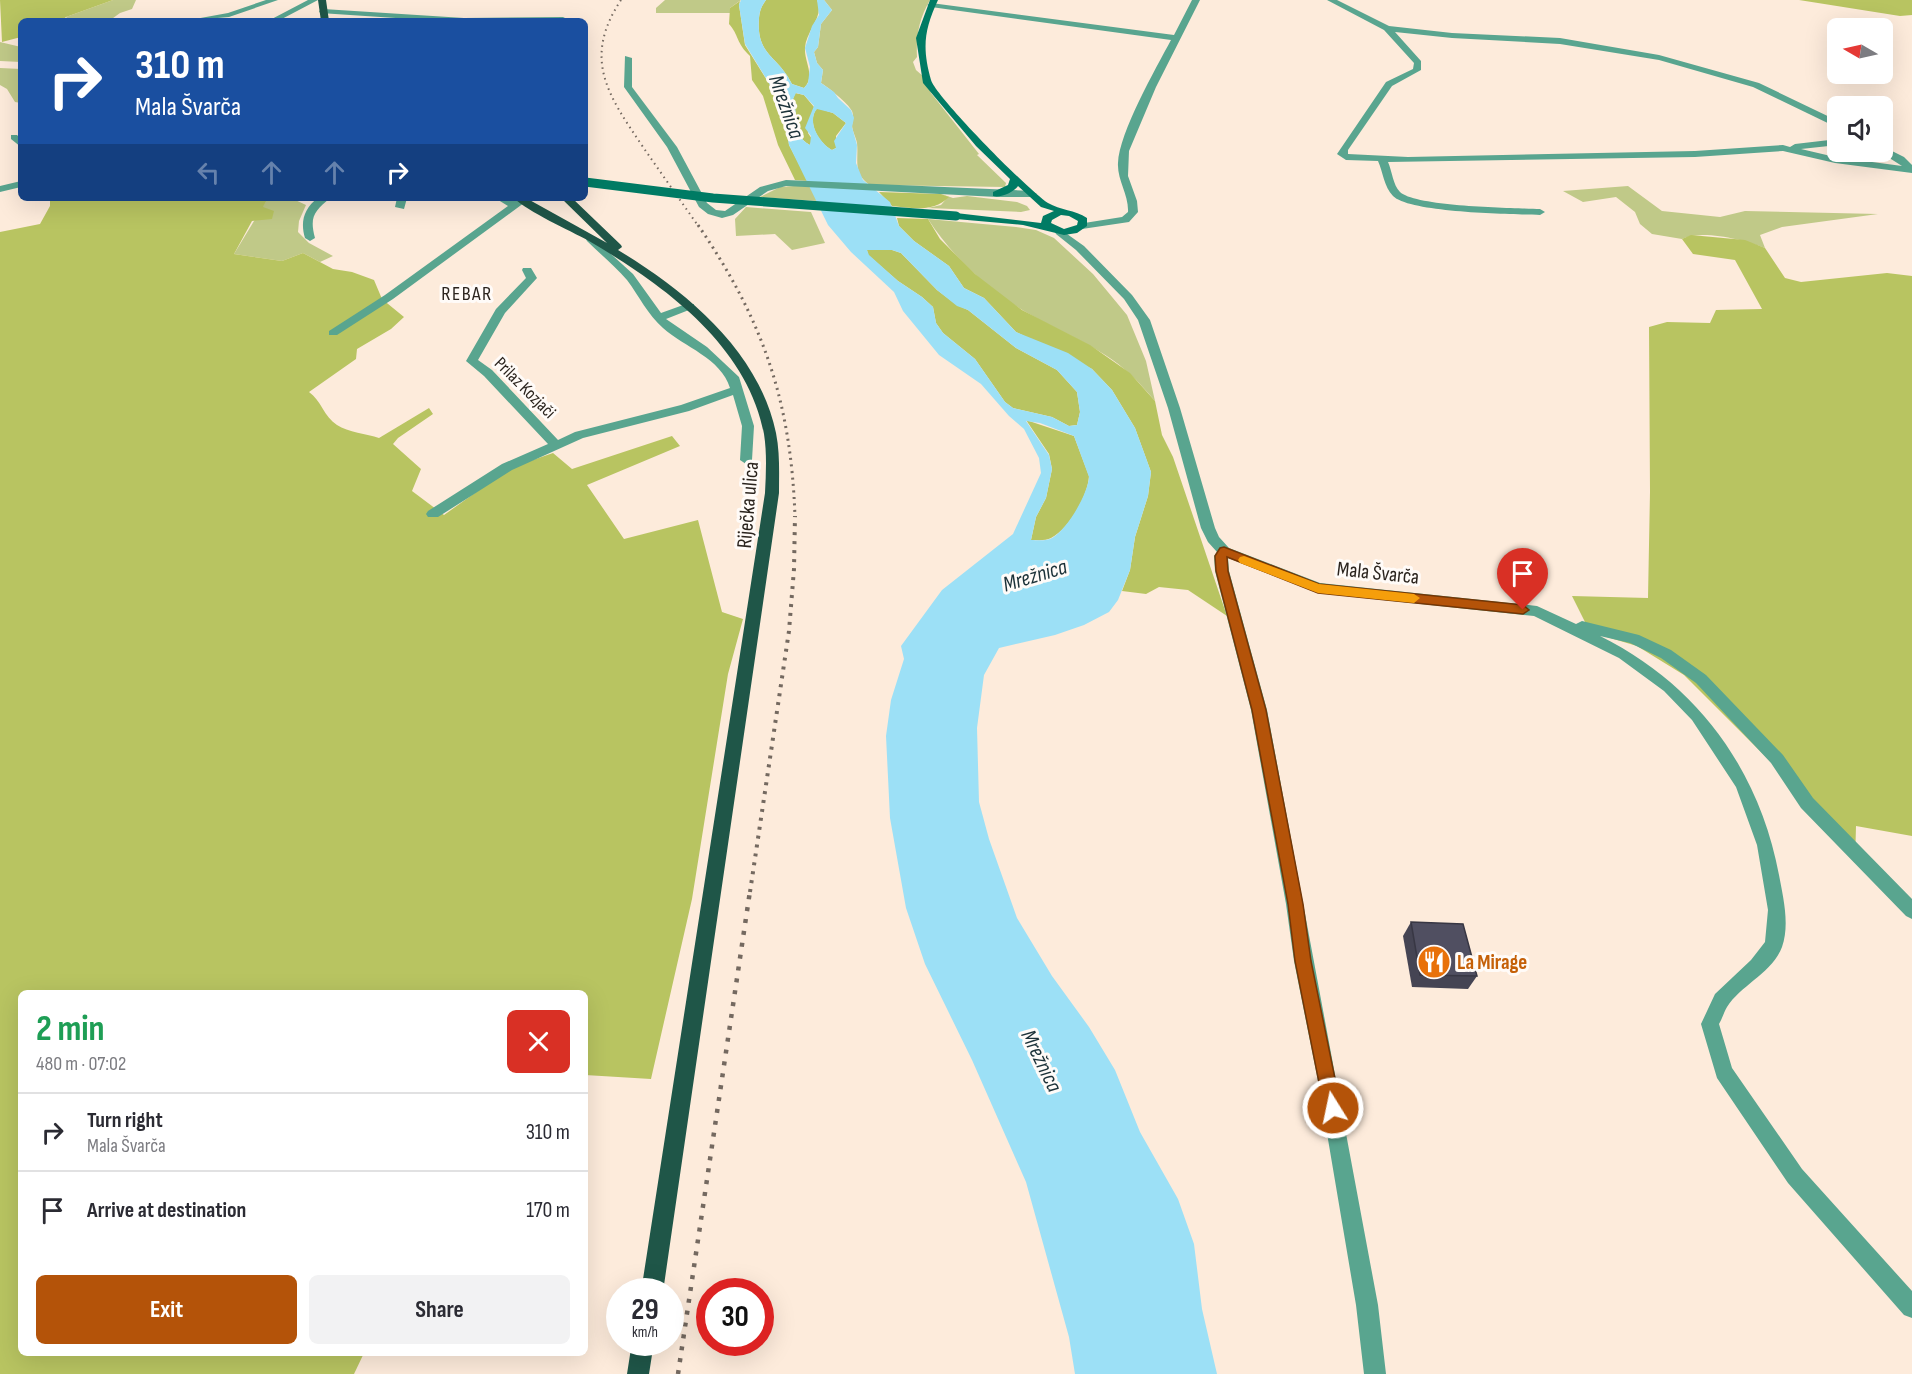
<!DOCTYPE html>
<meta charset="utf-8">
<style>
:root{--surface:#fff;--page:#f2f2f3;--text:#2b2b33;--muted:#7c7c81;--line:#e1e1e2;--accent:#b45309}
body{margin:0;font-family:"Sofia Sans Condensed",sans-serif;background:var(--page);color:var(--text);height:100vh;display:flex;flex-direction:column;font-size:22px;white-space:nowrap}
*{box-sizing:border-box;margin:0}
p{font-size:20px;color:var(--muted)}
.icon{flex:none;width:33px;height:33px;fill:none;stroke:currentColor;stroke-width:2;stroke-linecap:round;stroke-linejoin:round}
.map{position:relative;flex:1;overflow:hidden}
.drawer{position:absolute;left:18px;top:990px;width:570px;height:366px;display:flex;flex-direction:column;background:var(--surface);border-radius:9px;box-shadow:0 6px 24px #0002}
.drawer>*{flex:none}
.banner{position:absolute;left:18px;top:18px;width:570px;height:183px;border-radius:9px;box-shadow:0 6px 24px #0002;background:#1a4fa0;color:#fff;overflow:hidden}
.needle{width:39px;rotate:279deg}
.tools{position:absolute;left:1827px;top:18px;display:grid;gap:12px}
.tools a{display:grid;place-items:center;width:66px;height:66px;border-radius:9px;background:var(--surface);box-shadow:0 6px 24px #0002;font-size:30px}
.speed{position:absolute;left:606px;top:1278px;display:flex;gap:12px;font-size:30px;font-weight:700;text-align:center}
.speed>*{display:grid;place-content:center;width:78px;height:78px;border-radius:50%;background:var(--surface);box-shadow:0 6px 24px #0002;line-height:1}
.speed small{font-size:15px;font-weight:400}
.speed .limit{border:9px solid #d22;background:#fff;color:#111}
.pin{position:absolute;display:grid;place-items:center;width:51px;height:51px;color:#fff;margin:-62px -26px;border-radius:50% 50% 50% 0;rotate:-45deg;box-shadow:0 0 6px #0007}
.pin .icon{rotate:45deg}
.me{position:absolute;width:66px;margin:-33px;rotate:350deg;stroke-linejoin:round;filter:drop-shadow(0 0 4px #0008)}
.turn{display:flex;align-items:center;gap:21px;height:126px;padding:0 18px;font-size:27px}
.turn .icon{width:78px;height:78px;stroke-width:2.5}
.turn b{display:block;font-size:42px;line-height:51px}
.lanes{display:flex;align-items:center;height:57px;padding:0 18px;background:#0003;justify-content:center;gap:30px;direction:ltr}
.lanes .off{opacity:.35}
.round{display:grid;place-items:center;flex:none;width:63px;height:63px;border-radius:9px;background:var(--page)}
.head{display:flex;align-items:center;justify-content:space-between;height:102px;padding:0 18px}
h1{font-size:36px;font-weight:700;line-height:45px;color:#1e9e55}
.action{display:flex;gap:12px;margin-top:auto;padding:12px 18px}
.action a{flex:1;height:69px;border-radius:9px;background:var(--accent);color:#fff;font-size:24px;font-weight:700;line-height:69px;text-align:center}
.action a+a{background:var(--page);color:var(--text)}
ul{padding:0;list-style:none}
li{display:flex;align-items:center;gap:18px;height:78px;padding:0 18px;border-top:2px solid var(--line)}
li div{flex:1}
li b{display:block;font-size:22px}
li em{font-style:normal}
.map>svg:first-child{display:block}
.green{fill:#c0c988}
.forest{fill:#b8c461}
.water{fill:#9ce0f6;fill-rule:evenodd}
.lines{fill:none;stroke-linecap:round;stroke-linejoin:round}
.street{fill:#59a58f;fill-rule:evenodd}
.secondary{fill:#007b64;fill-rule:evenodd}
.primary{fill:#1f5648;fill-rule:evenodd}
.rail-far3{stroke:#746960;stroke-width:2;stroke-dasharray:1.5 4;stroke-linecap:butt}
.rail-far2{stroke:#746960;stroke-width:3;stroke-dasharray:2 4.5;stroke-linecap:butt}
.rail-far1{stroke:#746960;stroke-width:4;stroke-dasharray:3 6;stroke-linecap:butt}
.rail{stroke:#746960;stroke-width:4.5;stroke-dasharray:4 8;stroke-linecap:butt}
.secondary-bridge{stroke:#007b64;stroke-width:9}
.wall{fill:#454453}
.building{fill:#504f61;stroke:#383744;stroke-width:1.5}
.route{fill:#b45309;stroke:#753606;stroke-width:1.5}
.slow{fill:#f59e0b}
.labels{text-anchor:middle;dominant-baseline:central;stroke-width:6;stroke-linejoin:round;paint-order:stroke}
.far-street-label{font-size:18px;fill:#2b241e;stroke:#fffbf8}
.far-quarter-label{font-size:20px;letter-spacing:1.5px;fill:#2b241e;stroke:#fffbf8}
.street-label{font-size:21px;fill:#2b241e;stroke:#fffbf8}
.food-label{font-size:21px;font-weight:bold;fill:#c56008;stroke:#fffbf8;text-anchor:start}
.water-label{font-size:22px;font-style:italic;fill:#1b3138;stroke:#fffbf8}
</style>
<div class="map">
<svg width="1912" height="1374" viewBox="0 0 1912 1374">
<rect width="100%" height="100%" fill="#fdebdb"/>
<!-- green -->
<path class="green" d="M113 0H136L132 9 120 13 109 21H70L66 17Z
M665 0H741L730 8V13H656V8Z
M824 0H930C919 19 916 35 917 57L913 62 916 70 924 77 931 93 979 154 977 155 1006 183 1005 187 870 185C852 173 859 160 857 143 856 137 852 131 852 125 853 119 854 117 852 111 848 103 829 88 821 83L823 70 817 63 814 52 818 47 821 24 832 10Z
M0 42 21 47V62L0 61Z
M0 68 21 69V103L15 102 7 89 0 85Z
M794 186H811L818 201 760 197 780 187Z
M1628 186 1662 211 1720 217 1745 211 1878 214 1782 227 1760 235 1765 248C1745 240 1701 229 1682 239L1652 234 1640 224 1635 212 1616 197 1583 202 1563 191Z
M941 194 953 198 967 196 1017 202 1027 206 1030 210 1021 212 928 208 941 205 948 197Z
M268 198H291L306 205 299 221 298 232 309 243 333 256 320 262 303 253 282 261 234 254Z
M746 207 811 212 825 243 792 250 775 234 736 236 735 219Z
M928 219 1016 227 1036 230 1054 238 1093 274 1127 315 1146 361 1155 401C1147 392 1139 382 1130 374 1100 346 1059 332 1024 311 987 289 951 255 928 219Z"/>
<!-- forest -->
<path class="forest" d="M0 0H113L66 17 61 21H21V37L2 42Z
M766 0H817C825 17 806 30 805 48 804 62 816 76 804 88L792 84C778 55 756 56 759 18 760 10 761 7 766 0Z
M1799 0H1912V15L1900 16Z
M740 1 739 5 745 45 783 106 789 145 808 181 795 180 778 145 763 96 752 80 750 56C736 43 739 35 729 24L730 8Z
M795 93 804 95 814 107 808 133 812 139 810 145C791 135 799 115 793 99Z
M817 108 833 113 846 123 836 136V148L832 150C819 143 806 122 817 108Z
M879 192 941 194 949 197C933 213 912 208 892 206Z
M50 198H268L263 207 274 211 272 219 252 221 234 254 282 261 303 253 333 269 352 272 374 280 382 299 404 317 391 329 357 349 356 359 309 392C321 400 324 417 337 425 348 432 367 434 379 438L429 408 433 414 398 438 393 444 421 469 412 491 444 515 510 468 553 453 572 469 672 436 680 446 587 485 624 539 698 520 722 612 743 619 728 674 692 899 651 1079 585 1075V993H21V1353H364L354 1374H0V232L40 224 50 206Z
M897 218 928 219 940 239 975 274 1022 310 1090 345 1130 373 1155 401 1162 435 1173 457 1227 616 1188 590 1159 587 1146 594 1122 591 1130 570 1135 537 1148 496 1151 472 1135 428 1112 390 1092 369 1016 332 984 298 964 288 949 266 914 241 899 226Z
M1691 235 1745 240 1765 248 1785 278 1801 282 1887 273 1912 276V836L1856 826 1855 863 1775 766 1684 675 1637 646 1590 632 1572 596 1648 598 1650 492 1649 327 1667 322 1710 323 1716 310 1762 309 1735 260 1693 254 1682 239Z
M867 250H892L901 253 937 290 957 305 968 310 1016 348 1057 370 1077 392 1080 412 1077 425 1069 426 1052 417 1013 408 1005 402 975 359 943 333 936 323 933 307 922 297 898 281 868 255Z
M1026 420 1074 436 1089 476C1088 496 1069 529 1051 538 1046 541 1037 540 1031 540L1036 517 1046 498 1052 469 1049 454Z"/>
<!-- water -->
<path class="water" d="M741 0H766C761 7 760 10 759 18 756 56 778 55 792 84L804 88 808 83 810 67 805 48 812 26 819 15 817 0H824L832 10 821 24 818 47 814 52 817 63 823 70 821 83 834 92 838 98 851 110 854 118 852 127 857 145 856 163 863 180 890 202 899 226 914 241 949 266 964 288 984 298 1016 332 1068 353 1092 369 1112 390 1135 428 1146 458 1151 472 1148 496 1135 537 1130 570 1118 600 1109 612 1084 625 1055 635 999 648 984 675 977 728 979 802 989 839 1017 918 1052 976 1089 1027 1115 1070 1140 1132 1178 1199 1194 1244 1202 1309 1217 1374H1075L1069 1337 1026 1182 972 1060 925 964 906 908 890 818 886 736 891 700 904 659 901 646 942 590 1013 534 1041 473 1039 458 1024 429 1009 416 981 384 939 355 903 311 894 292 851 252 828 225 789 145 783 106 745 44 739 5ZM796 93 804 95 814 106 805 128 811 136 810 145C791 135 799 115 793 99ZM817 109 833 113 846 123 834 141 836 148 832 150C820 143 806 122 817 109ZM867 250H892L901 253 937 290 957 306 968 310 1016 348 1057 370 1077 392 1080 412 1077 425 1069 426 1052 417 1013 408 1005 402 975 359 943 333 936 323 933 307 922 297 898 281 869 255ZM1026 421 1040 423 1074 436 1089 477C1088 494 1066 532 1050 539 1045 541 1036 540 1031 540L1036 517 1046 498 1052 469 1049 455Z"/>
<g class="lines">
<!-- street -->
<path class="street" d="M266 0H278L229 17 184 21 228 13Z
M308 0H318L278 21H268Z
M1192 0H1200L1156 87 1129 151 1128 176 1137 201 1138 212 1129 222 1082 229 1078 228V224L1122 217 1128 212C1129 195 1117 180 1118 163 1119 133 1156 68 1171 40L931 7 927 5 931 3 1174 35Z
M1327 0H1337L1389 26 1452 33 1560 38 1659 55 1759 83 1838 121V128L1753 87 1659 60 1560 44 1452 38 1395 32 1421 61V70L1392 86 1348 150V154L1408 157 1695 151 1783 145 1790 147 1795 144 1838 139V145L1801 149 1835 157 1902 166 1880 152H1882V146L1904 157 1912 165V173L1835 163 1783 151 1695 157 1388 162C1392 171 1393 185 1400 192 1416 207 1515 208 1540 209L1545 212 1540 215C1512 214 1410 213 1393 196 1384 187 1383 172 1378 161L1346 160 1337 154 1386 82 1413 69 1414 63 1384 30Z
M323 9 464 18 563 17 567 19 565 21H441L320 13 319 11Z
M625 56 632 58V87L677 147 707 203 716 210 725 211 760 187 786 180 1032 191 1037 194 1032 197H997L786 186 768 191 733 215 722 218 708 214 699 207 667 147 624 87Z
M11 135H17L21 139V147L11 139Z
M21 181V187L0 192V186Z
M318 198H330C315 211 309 216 315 238L310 241 305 238C300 222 304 208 318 198Z
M397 198H407L404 209 395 207Z
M495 198H508L515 201 519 198 528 200 393 299 337 335H329V331L385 295 508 206Z
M1060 229 1084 246 1132 295 1150 320 1180 408 1215 528 1219 537 1229 548 1320 583 1537 606 1576 624 1582 621 1639 635 1671 650 1706 675 1783 755 1813 798 1912 899V919L1906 916 1801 808 1771 763 1696 683 1661 658 1630 643 1600 636C1697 684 1759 769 1779 875 1783 897 1790 924 1782 947 1772 973 1741 985 1727 1007 1724 1012 1722 1019 1719 1024L1732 1068 1802 1169 1912 1291V1318L1904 1315 1788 1183 1717 1078 1701 1024 1715 994 1751 960 1765 942 1768 910 1757 845 1736 787 1692 720 1664 691 1619 658 1534 616 1318 593 1228 558 1229 571 1267 710 1378 1305 1386 1374H1364L1356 1305 1319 1086 1294 961 1286 904 1251 710 1215 571 1214 556 1217 552 1208 542 1201 528 1168 408 1138 320 1124 299 1076 250 1056 234 1055 232Z
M591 236 633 274 661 313 686 304H694V308L666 319 707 347 739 377 754 426 752 460 746 464 740 460 742 426 733 395 689 411 583 438 512 470 438 517H428L426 514 428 511 502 464 548 444 484 376 466 361 496 309 526 278 522 270 523 268H531L537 278 505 313 478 360 492 370 558 440 575 432 681 405 730 388C721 358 684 347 663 328 648 315 639 296 627 280 615 266 600 254 587 241L586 239Z"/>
<!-- secondary -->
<path class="secondary" d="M930 0H938C924 30 922 48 931 80 936 97 1030 192 1048 203 1060 210 1075 210 1087 218V226L1077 233 1064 235 1023 225 956 219 951 216 956 213 1041 223 1043 216 1054 211 1041 207 1018 186C1014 192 1001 198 993 196V192L1008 185 1010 179 976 146 923 83 916 38ZM1061 215 1069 216 1078 221 1077 225 1064 229 1051 223 1052 220Z"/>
<!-- primary -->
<path class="primary" d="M318 0H326L329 21H321Z
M514 198H526L607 243 561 198H572L621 245 622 247 618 250C686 291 759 351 776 433 780 453 779 473 779 493L663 1292H641L765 493C766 473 767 453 764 434 747 344 662 284 589 241 569 230 528 212 514 198Z
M632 1342H654L649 1374H627Z"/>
<!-- rail-far3 -->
<path class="rail-far3" d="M621 0C582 59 608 95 643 147 661 173 680 200 699 227"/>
<!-- rail-far2 -->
<path class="rail-far2" d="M698 225C763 320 791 401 795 517"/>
<!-- rail-far1 -->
<path class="rail-far1" d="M750 892 789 631 794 569 795 516"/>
<!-- rail -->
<path class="rail" d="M678 1374 750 891"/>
<!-- secondary-bridge -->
<path class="secondary-bridge" d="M585 182 713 198 956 216"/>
</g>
<!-- wall -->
<path class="wall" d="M1411 922 1477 976 1468 989 1412 987 1403 936Z"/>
<!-- building -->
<path class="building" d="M1411 922 1463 924 1477 976 1420 975Z"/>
<!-- route -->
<path class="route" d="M1224 547 1319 584 1523 605 1529 610 1523 614 1318 593 1227 557 1228 571 1266 710 1303 904 1311 961 1341 1108 1339 1114 1333 1116 1326 1114 1324 1108 1295 961 1288 904 1252 710 1216 571 1215 556 1220 548Z"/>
<!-- slow -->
<path class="slow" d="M1244 556 1319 584 1414 594 1420 598 1414 603 1318 593 1240 563 1238 560 1240 557Z"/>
<!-- icons -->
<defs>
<g id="restaurant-disc" transform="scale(1.725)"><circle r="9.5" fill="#e8710a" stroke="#fffbf8"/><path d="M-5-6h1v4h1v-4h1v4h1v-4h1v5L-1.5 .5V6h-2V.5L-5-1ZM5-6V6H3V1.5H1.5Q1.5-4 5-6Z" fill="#fff"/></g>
</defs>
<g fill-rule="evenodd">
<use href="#restaurant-disc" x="1434" y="962"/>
</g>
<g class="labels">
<!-- far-street labels -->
<g class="far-street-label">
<text transform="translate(525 388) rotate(45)">Prilaz Kozjači</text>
</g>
<!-- far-quarter labels -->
<g class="far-quarter-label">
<text x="467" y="294">REBAR</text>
</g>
<!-- street labels -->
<g class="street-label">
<text transform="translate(748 505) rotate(-85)">Riječka ulica</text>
<text transform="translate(1378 573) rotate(6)">Mala Švarča</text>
</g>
<!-- food labels -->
<g class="food-label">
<text x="1457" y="962">La Mirage</text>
</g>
<!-- water labels -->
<g class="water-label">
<text transform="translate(786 107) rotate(70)">Mrežnica</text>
<text transform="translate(1035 576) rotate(-17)">Mrežnica</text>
<text transform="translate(1041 1061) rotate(64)">Mrežnica</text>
</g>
</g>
</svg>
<div class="tools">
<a><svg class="needle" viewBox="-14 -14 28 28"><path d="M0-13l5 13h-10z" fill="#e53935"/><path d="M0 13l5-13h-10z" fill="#7c7c81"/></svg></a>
<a><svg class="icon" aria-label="sound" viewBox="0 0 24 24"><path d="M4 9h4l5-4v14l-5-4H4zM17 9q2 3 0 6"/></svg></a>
</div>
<div class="speed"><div>29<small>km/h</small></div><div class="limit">30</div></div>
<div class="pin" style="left:1523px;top:610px;background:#d93025"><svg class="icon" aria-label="arrive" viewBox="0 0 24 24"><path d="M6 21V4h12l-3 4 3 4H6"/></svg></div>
<svg class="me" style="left:1333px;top:1108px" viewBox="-20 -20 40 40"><circle r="17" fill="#b45309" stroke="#fff" stroke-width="3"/><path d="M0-11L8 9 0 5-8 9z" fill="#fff"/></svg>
<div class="banner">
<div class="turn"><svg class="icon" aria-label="right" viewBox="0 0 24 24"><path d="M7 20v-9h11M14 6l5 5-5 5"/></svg><div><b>310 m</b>Mala Švarča</div></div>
<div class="lanes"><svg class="icon off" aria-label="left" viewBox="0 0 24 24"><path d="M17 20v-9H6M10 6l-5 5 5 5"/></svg><svg class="icon off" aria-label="ahead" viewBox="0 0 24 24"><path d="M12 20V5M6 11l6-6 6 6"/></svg><svg class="icon off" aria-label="ahead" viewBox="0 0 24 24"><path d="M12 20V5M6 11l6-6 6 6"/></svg><svg class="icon" aria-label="right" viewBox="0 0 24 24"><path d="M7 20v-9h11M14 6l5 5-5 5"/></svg></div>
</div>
<section class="drawer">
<div class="head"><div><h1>2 min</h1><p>480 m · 07:02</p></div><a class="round" style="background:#d93025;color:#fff"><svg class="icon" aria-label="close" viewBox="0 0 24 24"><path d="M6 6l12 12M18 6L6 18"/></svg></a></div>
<ul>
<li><svg class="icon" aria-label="right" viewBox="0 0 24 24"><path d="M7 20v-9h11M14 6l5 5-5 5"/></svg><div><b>Turn right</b><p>Mala Švarča</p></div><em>310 m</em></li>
<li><svg class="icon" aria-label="arrive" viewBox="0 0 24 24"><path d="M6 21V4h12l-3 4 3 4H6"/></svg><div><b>Arrive at destination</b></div><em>170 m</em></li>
</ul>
<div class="action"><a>Exit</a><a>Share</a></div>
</section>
</div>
